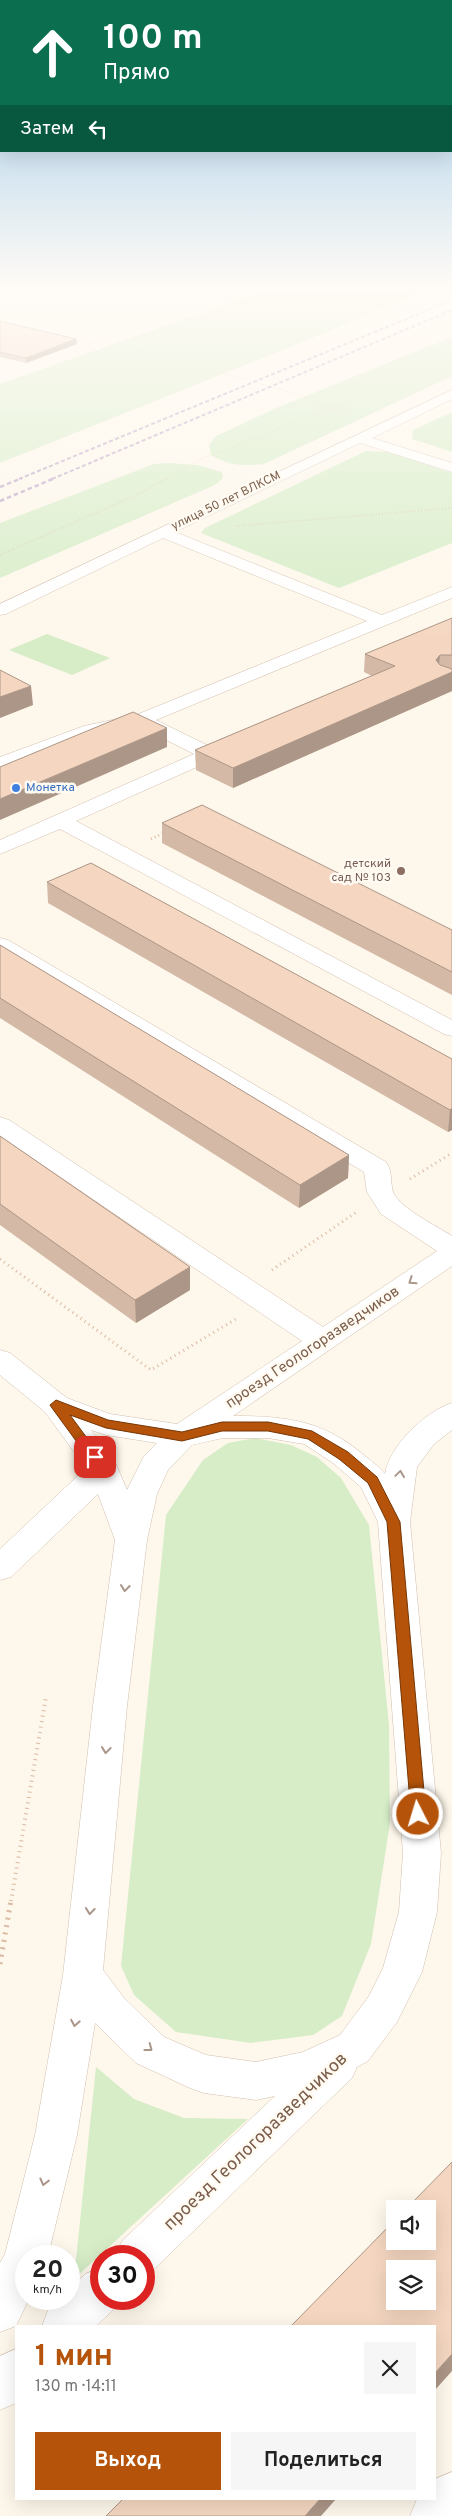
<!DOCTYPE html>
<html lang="ru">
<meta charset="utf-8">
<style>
:root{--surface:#fff;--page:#f6f6f6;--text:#222;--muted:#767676;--accent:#b45309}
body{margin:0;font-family:Overpass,sans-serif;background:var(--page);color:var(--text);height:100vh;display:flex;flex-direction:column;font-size:19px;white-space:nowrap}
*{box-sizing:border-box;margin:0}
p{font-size:16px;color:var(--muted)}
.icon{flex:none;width:28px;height:28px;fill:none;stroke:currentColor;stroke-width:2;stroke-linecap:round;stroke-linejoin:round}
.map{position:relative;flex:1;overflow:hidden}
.side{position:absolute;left:15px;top:2325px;width:421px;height:175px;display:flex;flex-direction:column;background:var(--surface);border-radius:0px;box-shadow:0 5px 20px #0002}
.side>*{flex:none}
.guide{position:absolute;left:0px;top:0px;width:452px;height:152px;box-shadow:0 5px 20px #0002;background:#0b6e4f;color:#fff;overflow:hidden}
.tools{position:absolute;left:386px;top:2200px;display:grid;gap:10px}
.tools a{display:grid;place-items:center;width:50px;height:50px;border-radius:0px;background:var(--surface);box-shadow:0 5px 20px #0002;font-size:25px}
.speed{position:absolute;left:15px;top:2245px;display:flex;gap:10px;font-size:25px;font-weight:700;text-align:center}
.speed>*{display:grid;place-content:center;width:65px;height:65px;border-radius:50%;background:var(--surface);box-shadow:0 5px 20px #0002;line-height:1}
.speed small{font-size:12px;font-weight:400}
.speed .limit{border:8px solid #d22;background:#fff;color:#111}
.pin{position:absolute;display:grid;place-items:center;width:42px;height:42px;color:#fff;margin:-21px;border-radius:10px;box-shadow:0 2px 8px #0006}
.me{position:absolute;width:55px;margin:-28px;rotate:355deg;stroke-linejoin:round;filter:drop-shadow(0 0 4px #0008)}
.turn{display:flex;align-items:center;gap:18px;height:105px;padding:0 20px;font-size:22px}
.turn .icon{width:65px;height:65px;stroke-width:2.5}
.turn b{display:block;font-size:35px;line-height:42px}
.then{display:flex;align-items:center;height:48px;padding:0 20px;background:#0003;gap:10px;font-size:19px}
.round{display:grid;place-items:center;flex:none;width:52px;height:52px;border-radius:0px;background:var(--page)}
.head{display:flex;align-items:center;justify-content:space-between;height:85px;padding:0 20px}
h1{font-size:30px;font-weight:700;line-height:38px;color:var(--accent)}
.cta{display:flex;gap:10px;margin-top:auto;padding:10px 20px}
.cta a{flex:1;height:58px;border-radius:0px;background:var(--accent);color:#fff;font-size:20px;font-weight:700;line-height:58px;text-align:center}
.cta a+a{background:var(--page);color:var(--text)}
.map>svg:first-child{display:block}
.green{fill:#d6edc7}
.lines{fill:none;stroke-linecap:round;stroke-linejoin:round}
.minor-casing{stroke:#d2bfaf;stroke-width:1}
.path-far5{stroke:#dbbaa3;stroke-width:1;stroke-dasharray:0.5 2;stroke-linecap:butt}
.path-far4{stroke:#dbbaa3;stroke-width:2;stroke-dasharray:0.5 2.5;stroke-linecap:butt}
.path-far3{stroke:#dbbaa3;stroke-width:2.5;stroke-dasharray:1 3;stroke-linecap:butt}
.path-far2{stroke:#dbbaa3;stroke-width:3;stroke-dasharray:1 4;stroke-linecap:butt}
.path-far1{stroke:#dbbaa3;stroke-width:4;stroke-dasharray:1 4.5;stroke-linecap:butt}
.path{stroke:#dbbaa3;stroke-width:5;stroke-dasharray:2 5.5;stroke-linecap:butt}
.minor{fill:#fff;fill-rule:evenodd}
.rail-far1{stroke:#bba7ca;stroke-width:2;stroke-dasharray:4 2.5;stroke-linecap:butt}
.rail{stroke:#bba7ca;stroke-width:2.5;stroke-dasharray:4.5 3;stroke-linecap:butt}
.wall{fill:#d3b9a6}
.shaded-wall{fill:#ac9687}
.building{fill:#f5d7c1;stroke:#ac9687;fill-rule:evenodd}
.oneway{stroke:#aa968a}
.route{fill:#b45309;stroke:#753606}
.shop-dot{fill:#3f7fe0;stroke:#fffbf3;stroke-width:2}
.education-dot{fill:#8d6e63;stroke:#fffbf3;stroke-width:2}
.labels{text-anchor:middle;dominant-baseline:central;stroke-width:5;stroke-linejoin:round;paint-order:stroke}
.far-street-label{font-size:12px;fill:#7c5e4b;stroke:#fffbf3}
.far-shop-label{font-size:12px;fill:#366cbe;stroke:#fffbf3;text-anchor:start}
.far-education-label{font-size:12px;fill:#785e54;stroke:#fffbf3;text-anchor:end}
.street-label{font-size:15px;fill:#7c5e4b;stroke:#fffbf3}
.near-street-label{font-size:18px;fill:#7c5e4b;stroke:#fffbf3}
</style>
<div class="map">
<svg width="452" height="2516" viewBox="0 0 452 2516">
<rect width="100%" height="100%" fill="#fef7eb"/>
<!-- green -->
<path class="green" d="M275 287H431L325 333 0 463V384Z
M452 337V376L264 464C243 466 230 466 211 455L209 445 216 436 274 409Z
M452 412V452L412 439 413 430Z
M366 451 388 452 452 473V543L339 588 201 533 205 528Z
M168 463 197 465 222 472 223 478 215 485 0 578V523L154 464Z
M47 634 110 658 72 675 9 650Z
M255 1438 291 1445 317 1457 341 1478 369 1525 389 1725 390 1823 371 1944 342 2016 313 2035 251 2043 176 2032 134 1995 121 1966 166 1515 203 1460 228 1443Z
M96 2067 134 2099 184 2118 248 2119 74 2279Z"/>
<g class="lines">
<!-- minor casing -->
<g class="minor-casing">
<path id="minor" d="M452 390V399L372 438 452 463V472L360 443 175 532 382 615 452 587V598L156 720 217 750 220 754 217 758 76 821 452 1020V1036L444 1034 60 829 0 854V840L194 754 139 726 96 735 0 770V757L84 726 136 715 367 621 163 538 6 614 0 615V604Z
M0 938 8 940 386 1162C393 1172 390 1182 393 1192 399 1208 437 1226 452 1236V1266L233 1416C286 1416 323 1420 365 1456 372 1462 380 1467 385 1474 389 1446 426 1411 452 1403V1430L434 1444 417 1467 410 1522 441 1853 437 1912 422 1972 397 2022 368 2061 357 2067 352 2078 152 2271 144 2275V2256H115L122 2241 275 2096 256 2100 204 2093 190 2088 136 2063 95 2023 77 2135 48 2256H26V2299H29L16 2326 0 2332V2263L5 2254 35 2135 63 1975 93 1706 115 1540 98 1494 11 1577 0 1580V1549L86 1468 45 1412 0 1375V1350L10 1353 67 1398 110 1414 177 1424 302 1341 0 1136V1117L9 1120 323 1327 437 1251 381 1214 367 1192 364 1172 0 954ZM91 1430 106 1435 157 1443 144 1456 127 1490 115 1462ZM223 1438H268L304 1444 333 1463 361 1487 378 1522 403 1853 399 1912 383 1968 369 1996 340 2035 303 2052 256 2062 206 2055 164 2037 124 1998 103 1970 127 1706 147 1540 157 1494 168 1470 192 1445Z
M101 2268V2299H119L117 2306 96 2326H42L48 2310 60 2299H69V2290L85 2274Z
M16 2349V2403L0 2410V2356Z
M452 2472V2516H410L417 2499H435V2479Z"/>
</g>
<!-- path-far5 -->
<path class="path-far5" d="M74 340 134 349 297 394 332 409 358 412
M165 479 198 460 360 398 452 355"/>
<!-- path-far4 -->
<path class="path-far4" d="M236 526 452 508
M0 555 141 493 167 478"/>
<!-- path-far3 -->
<path class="path-far3" d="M151 839 166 832"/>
<!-- path-far2 -->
<path class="path-far2" d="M410 1179 452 1153
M0 1259 151 1370 236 1319
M272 1270 358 1211"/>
<!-- path-far1 -->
<path class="path-far1" d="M11 1901 46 1697"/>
<!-- path -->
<path class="path" d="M0 1964 11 1900"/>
<!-- minor -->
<use href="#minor" class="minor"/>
<!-- rail-far1 -->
<path class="rail-far1" d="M19 479 452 300
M52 479 452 310"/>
<!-- rail -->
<path class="rail" d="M0 487 22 478
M0 501 55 478"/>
</g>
<!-- wall -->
<path class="wall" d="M0 321 76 339 77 344 26 363 0 357Z
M452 618V691L233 788 196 770 195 750 372 676 364 672 365 654Z
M162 823 452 930V995L162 843Z
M47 882 452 1059V1130L448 1132 48 903Z
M0 945 349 1155 348 1178 299 1208 0 1018Z
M0 1136 190 1267V1290L136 1323 0 1225Z"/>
<!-- shaded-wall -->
<path class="shaded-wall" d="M76 339 77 344 26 363V358Z
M440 655 438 674 436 660Z
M452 672V691L233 788V768Z
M31 686 33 705 0 718V697Z
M167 728V747L0 820V799Z
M452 1108V1130L448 1132 450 1110Z
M349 1155 348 1178 299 1208 300 1185Z
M190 1267V1290L136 1323 135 1300Z
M452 2354V2371L435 2390V2373Z
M320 2499H336L321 2516H305Z"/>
<!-- building -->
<path class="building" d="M0 321 76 339 26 358 0 352Z
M452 618V655H440L436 660 440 665 452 669V672L233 768 195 750 395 666 365 654Z
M0 670 31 686 0 697Z
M133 712 167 728 0 799V767Z
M202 805 452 930V972L162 823Z
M91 863 452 1059V1108L450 1110 47 882Z
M0 945 349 1155 300 1185 0 998Z
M0 1136 190 1267 135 1300 0 1204Z
M452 2162V2354L435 2373V2326H291L395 2220V2241H428V2209H406ZM395 2269H428V2301H395Z
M123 2499H320L305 2516H106Z"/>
<!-- one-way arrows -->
<defs><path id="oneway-chevron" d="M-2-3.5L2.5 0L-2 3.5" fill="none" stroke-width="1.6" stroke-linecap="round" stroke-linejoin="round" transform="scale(1.25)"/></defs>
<g class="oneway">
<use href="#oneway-chevron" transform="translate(412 1281) rotate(146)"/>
<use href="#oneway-chevron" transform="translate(400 1474) rotate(-82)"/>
<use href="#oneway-chevron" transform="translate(125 1588) rotate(97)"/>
<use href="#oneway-chevron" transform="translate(106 1750) rotate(96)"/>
<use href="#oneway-chevron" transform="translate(90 1911) rotate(96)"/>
<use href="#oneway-chevron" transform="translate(75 2023) rotate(100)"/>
<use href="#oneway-chevron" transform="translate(149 2048) rotate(37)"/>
<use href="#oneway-chevron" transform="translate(44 2182) rotate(104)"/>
</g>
<!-- sky -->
<linearGradient id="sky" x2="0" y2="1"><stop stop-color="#97c6e9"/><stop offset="0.45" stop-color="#fffbf6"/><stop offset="1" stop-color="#fffbf6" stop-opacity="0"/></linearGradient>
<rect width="452" height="639" fill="url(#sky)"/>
<!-- route -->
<path class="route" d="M56 1400 108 1420 182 1432 222 1422H268L312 1431 348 1452 377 1477 400 1522 426 1814 424 1819 418 1821 413 1819 411 1814 387 1522 368 1483 339 1459 308 1439 268 1431H222L182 1441 106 1428 70 1415 101 1457 95 1461 90 1460 52 1408 50 1405Z"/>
<!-- markers -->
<circle class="shop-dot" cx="16" cy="788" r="5"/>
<circle class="education-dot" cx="401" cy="871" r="5"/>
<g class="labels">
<!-- far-street labels -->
<g class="far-street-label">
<text transform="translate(226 501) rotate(-26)">улица 50 лет ВЛКСМ</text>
</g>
<!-- far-shop labels -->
<g class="far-shop-label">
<text x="26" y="788">Монетка</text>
</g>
<!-- far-education labels -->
<g class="far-education-label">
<text x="391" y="864">детский<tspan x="391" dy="14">сад № 103</tspan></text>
</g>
<!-- street labels -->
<g class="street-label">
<text transform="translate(313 1348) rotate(-34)">проезд Геологоразведчиков</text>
</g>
<!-- near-street labels -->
<g class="near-street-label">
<text transform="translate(256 2142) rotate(-44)">проезд Геологоразведчиков</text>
</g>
</g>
</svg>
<div class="tools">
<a><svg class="icon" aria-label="sound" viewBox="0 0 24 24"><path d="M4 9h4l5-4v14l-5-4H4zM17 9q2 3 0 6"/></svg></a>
<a><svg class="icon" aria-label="layers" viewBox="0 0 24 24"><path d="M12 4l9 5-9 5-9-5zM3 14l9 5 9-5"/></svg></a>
</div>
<div class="speed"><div>20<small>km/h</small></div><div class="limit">30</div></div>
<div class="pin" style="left:95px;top:1457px;background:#d93025"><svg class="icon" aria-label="arrive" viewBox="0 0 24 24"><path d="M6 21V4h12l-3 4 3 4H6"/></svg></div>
<svg class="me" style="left:418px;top:1814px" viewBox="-20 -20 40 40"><circle r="17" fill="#b45309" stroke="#fff" stroke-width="3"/><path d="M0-11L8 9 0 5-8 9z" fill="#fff"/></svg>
<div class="guide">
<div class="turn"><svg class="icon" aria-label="ahead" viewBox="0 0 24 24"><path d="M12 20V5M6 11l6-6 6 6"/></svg><div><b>100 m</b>Прямо</div></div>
<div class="then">Затем<svg class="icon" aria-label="left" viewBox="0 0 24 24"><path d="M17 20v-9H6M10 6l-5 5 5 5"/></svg></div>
</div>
<section class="side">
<div class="head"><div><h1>1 мин</h1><p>130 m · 14:11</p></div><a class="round"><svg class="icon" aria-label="close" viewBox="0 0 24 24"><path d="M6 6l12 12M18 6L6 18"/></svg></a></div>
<div class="cta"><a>Выход</a><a>Поделиться</a></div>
</section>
</div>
